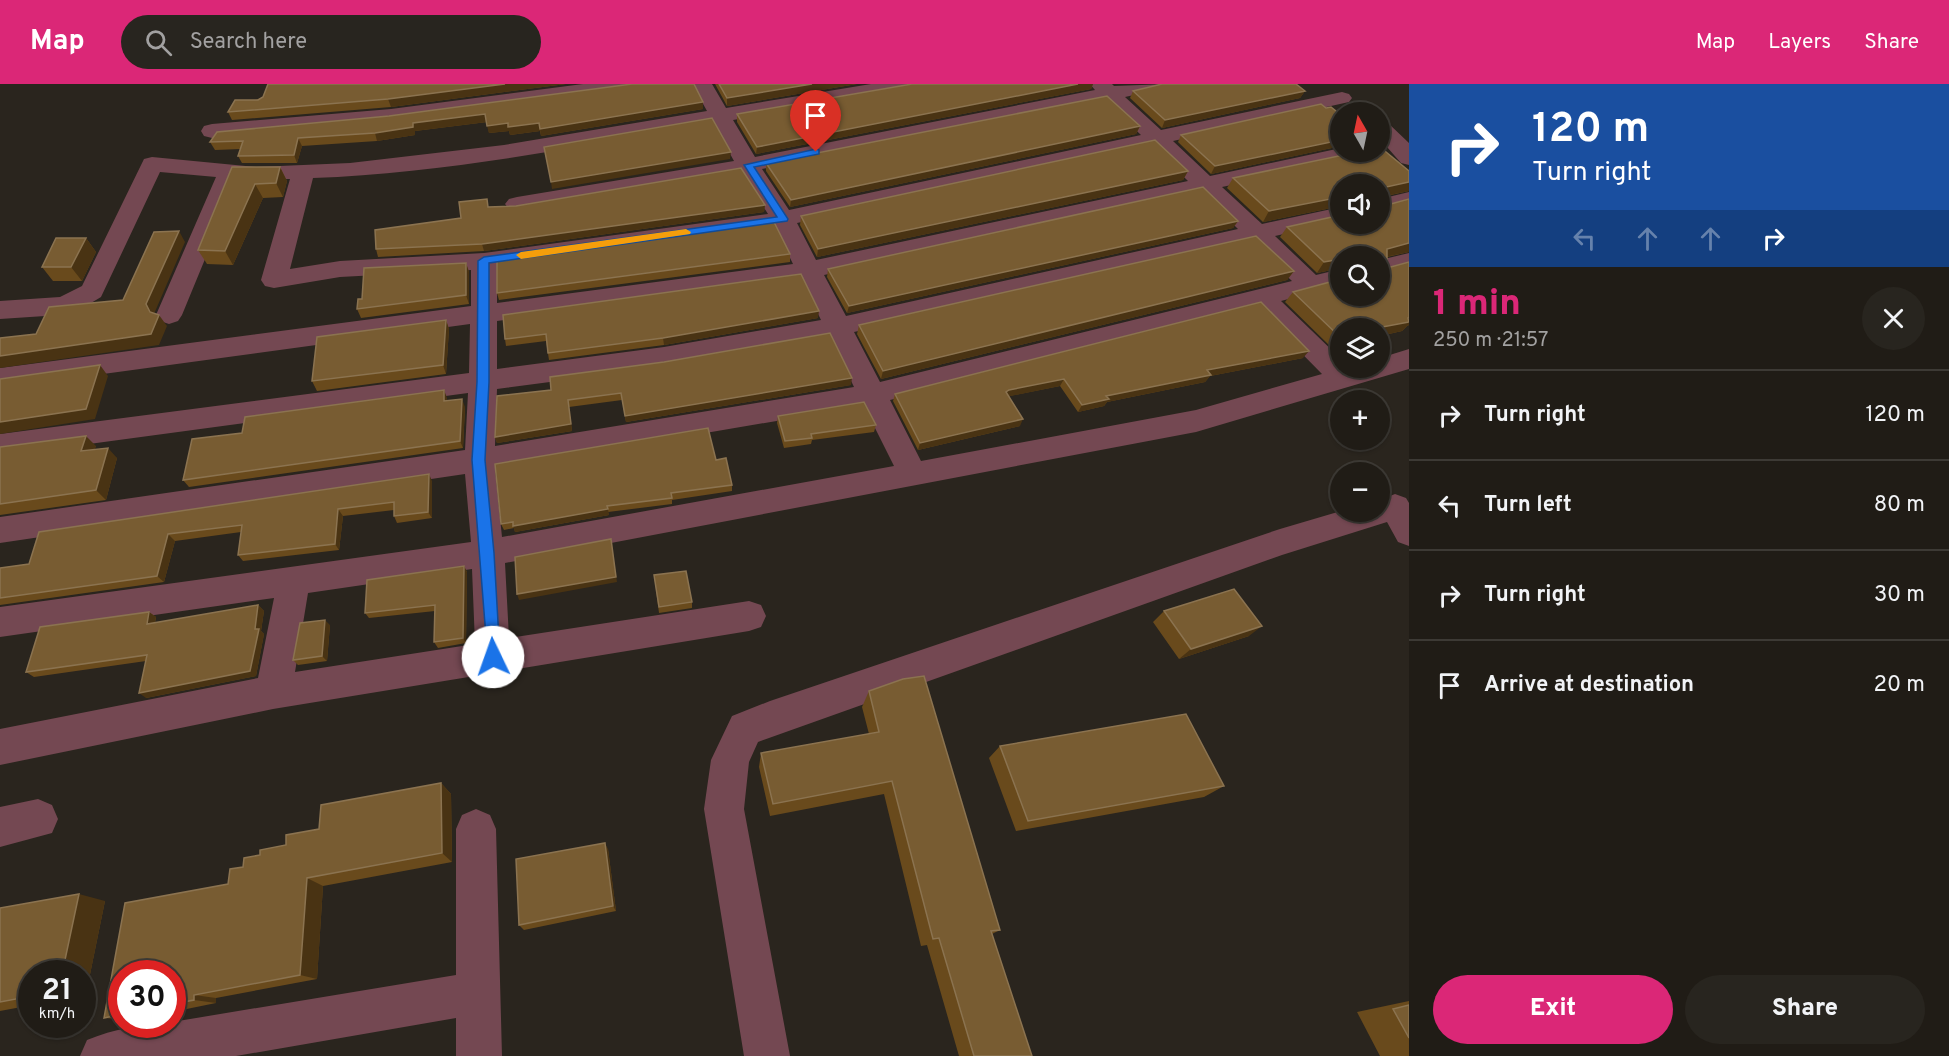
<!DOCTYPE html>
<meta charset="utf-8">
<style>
:root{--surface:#201c16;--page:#28251f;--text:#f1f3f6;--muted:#a2a1a1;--line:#3d3a35;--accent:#db2777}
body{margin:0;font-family:Overpass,sans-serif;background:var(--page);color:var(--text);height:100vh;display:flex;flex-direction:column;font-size:22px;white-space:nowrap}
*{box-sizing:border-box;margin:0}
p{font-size:20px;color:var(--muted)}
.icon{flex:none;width:33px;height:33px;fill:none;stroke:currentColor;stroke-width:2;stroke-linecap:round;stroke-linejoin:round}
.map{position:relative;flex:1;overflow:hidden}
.details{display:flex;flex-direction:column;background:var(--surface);width:540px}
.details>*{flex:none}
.guide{background:#1a4fa0;color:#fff;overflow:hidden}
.needle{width:39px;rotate:351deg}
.buttons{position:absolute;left:1330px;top:18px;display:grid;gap:12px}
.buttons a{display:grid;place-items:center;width:60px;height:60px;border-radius:50%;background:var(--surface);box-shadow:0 2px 4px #0004,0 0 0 2px var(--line);font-size:30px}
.speed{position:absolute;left:18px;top:876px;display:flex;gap:12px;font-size:30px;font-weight:700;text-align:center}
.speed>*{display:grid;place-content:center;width:78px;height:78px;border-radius:50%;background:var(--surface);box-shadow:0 2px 4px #0004,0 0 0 2px var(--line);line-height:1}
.speed small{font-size:15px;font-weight:400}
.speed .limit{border:9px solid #d22;background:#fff;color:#111}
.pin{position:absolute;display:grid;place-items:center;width:51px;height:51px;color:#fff;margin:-62px -26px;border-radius:50% 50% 50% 0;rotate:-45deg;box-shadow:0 0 6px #0007}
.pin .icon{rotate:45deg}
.me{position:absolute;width:66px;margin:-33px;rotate:357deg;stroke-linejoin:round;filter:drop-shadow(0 0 4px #0008)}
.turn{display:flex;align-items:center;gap:21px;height:126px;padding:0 24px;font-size:27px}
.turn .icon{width:78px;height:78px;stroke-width:2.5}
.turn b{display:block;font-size:42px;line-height:51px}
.lanes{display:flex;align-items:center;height:57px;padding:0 24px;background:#0003;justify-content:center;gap:30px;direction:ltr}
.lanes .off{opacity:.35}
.round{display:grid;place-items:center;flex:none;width:63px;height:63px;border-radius:32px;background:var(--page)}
.headline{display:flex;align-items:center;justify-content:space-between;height:102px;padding:0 24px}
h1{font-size:36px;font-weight:800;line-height:45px;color:var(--accent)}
.primary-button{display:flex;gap:12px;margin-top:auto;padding:12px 24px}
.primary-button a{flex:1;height:69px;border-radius:36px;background:var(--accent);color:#fff;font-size:24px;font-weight:800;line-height:69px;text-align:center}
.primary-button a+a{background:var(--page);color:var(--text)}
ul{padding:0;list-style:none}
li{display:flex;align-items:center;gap:18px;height:90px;padding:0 24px;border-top:2px solid var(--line)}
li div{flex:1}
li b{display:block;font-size:22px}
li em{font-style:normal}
header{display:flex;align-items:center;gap:36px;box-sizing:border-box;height:84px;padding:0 30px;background:var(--accent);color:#fff}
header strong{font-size:28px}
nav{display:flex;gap:33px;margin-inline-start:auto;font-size:21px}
.search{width:420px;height:54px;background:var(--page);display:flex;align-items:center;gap:15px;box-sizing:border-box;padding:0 21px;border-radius:33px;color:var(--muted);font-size:22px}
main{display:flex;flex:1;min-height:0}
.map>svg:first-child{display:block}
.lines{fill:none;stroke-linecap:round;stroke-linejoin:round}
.minor{fill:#744852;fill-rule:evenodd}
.wall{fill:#694a1c}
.shaded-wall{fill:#493313}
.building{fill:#785c32;stroke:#8b7350;stroke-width:1.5}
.route{fill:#1a73e8;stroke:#114b97;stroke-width:1.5}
.slow{fill:#f59e0b}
</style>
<header>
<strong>Map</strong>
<div class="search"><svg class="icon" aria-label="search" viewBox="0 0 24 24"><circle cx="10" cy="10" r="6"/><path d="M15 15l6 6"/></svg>Search here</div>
<nav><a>Map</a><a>Layers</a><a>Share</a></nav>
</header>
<main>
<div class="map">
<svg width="1409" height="972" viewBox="0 0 1409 972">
<rect width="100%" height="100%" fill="#2a251e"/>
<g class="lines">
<!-- minor -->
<path class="minor" d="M583 0H641L638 4 631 6 391 37 212 54 204 52 201 47 204 42 212 40 391 25Z
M692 0H712L726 24 871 0H918L915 4 908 6 733 36 755 73 1095 6 1090 0H1112L1114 2 1168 0 1165 4 1125 13 1161 46 1342 8 1349 10 1352 14 1349 18 1173 57 1210 92 1341 64V68H1365L1362 73 1222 103 1262 140 1341 123V137L1275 152 1316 191 1341 185V201L1281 217 1341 275V284H1380V274L1409 265V285L1196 348 505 479 509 554 749 517 761 521 766 532 761 543 749 547 273 625 0 681V645L258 594 274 514 0 553V523L471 458 465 390 0 459V433L465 366 468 309 0 372V350L469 289 470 240 0 304V284L471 222V186L340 193 274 204 265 202 261 196 290 95H238L182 231 178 237 169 240 160 237 156 231 216 93 160 88 101 213 81 225 60 231 0 235V217L60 213 82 202 144 75 152 73 256 83 350 79 504 61 707 27ZM1105 17 1141 51 789 126 762 85ZM713 39 734 77 517 113 509 115 505 120 509 125 517 127 742 89 768 130 484 169 340 177 290 185 313 94C448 89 581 62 713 39ZM1152 62 1188 97 816 176 797 139ZM1200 108 1238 145 846 232 824 191ZM775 143 793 180 497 219V183ZM1251 158 1292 197 880 298 854 248ZM801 195 821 236 664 263 497 285V237ZM1256 223 1322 290 1196 326 921 377 890 316ZM830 253 854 303 495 362 497 305 664 283ZM864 322 894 382 502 453 495 385ZM472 485 475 560 295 588 308 509Z
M1380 38 1388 39 1409 59V81L1401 79 1380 55Z
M1409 108V122L1380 129V115Z
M1409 169V185L1380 192V176Z
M1395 410 1406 414 1409 419V462L1398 458 1387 438 1282 471 758 658 749 678 744 725 790 972H744L704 725 711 676 732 632 770 617 1280 445 1341 427 1380 428V416Z
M38 715 52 721 58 735 52 749 0 763V723Z
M476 725 490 731 496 745 502 972H456V934L236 972H80L87 956C113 945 144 940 172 940V938L456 891V745L462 731Z"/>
</g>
<!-- wall -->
<path class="wall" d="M268 0H566L391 23 232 36 228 28 263 13Z
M715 0H857L727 22Z
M912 0H1093L1091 5 756 70 737 38V30Z
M1133 7H1305L1300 14 1162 44 1130 14Z
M703 18V25L541 52 540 47 510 51 509 47 489 49 487 38 415 47V51L377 57 302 62 297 79H242L238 72 241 65 215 66 210 58Z
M1326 24 1341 31V62L1211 90 1178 58 1181 51Z
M1140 42 1136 50 790 123 766 87V79Z
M1380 63 1409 87V107L1386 112 1387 121 1409 115V168L1387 173V184L1409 178V241L1407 242 1402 247 1380 252V244H1341V263L1333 265 1285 218 1293 208 1341 195V212H1380V172H1341V184L1317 189 1280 153 1287 143 1341 131V140H1380V100H1341V122L1263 138 1227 104 1233 94 1358 68H1380Z
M232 83H280L287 97 283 113 263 114 233 181 207 180 198 166Z
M1188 87 1183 96 817 173 800 141 801 132Z
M765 121 764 128 484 167 378 173 376 165 461 134 489 123Z
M1238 137 1233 144 847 229 827 193 828 185Z
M86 154 96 168 82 197H53L42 183Z
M790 170V178L499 216 497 209Z
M466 179 469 188V220L361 234 357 225 362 215Z
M1294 187 1287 196 881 295 857 250 859 241Z
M1261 218 1303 274 1210 292 1205 298 1107 318 1104 322 1078 328 1060 302 1009 312 1020 342 918 366 893 317 895 310Z
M503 231 818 234 664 261 549 276 546 257 506 262 505 255Z
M446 236 449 245 446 290 317 307 312 297Z
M851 301 626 338 622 316 569 323 572 347 497 359 495 353 497 312Z
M444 306 447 317 465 323 463 364 189 403 183 396 242 349Z
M778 332 876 341 874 348 812 356 811 360 784 364 777 339Z
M96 362 94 366 117 374 106 416 0 431V363Z
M716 376 732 401V407L672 416V420L608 428 609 431 515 448 514 444 504 446 501 440Z
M432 397V434L397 439 394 432V426L343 432 339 466 243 477 238 471 241 448 175 457 164 498 0 521V484L29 480 39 448Z
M464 482 467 488 466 559 438 564 434 558 435 527 369 534 365 529Z
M654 491 692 518V524L659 529Z
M258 521 264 527 261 547 264 550 256 592 146 614V577L34 593 26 588 149 528 156 533 155 539Z
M1164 527 1249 552 1179 575 1153 538Z
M330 541 327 577 298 581 293 576Z
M869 607 1000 846 992 850 1032 972H959L927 861 921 862 884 710 770 732 759 683 761 669 869 650 862 623Z
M1000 662 1224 702 1204 713 1016 747 989 674Z
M441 699 451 710 452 778 323 802 317 895 216 914V919L172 928V890L228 800 243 783 260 771 286 761 319 745Z
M608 765 616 827 524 846 519 841Z
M105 817 86 910 82 911V890H32V921L0 927V824Z
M1409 917V972H1380L1357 928Z
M122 930V935L104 934Z"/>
<!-- shaded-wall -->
<path class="shaded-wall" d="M505 0H566L391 23 388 15Z
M812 0H857L727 22V14Z
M1078 0H1093L1091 5 756 70 757 63Z
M1305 7 1300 14 1162 44 1165 36Z
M703 18V25L541 52 540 45Z
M485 30 487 38 415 47V51L377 57 375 49 413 39Z
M508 39H539L540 47 510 51 509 47 489 49 487 42Z
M1140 42 1136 50 790 123 791 116Z
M298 54 302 62 297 79 294 71Z
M1341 56V62L1211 90 1215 82Z
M731 68 730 75 552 105 551 98Z
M280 83 287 97 283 113 276 99Z
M1188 87 1183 96 817 173 818 165Z
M1409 98V107L1380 113 1386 103Z
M255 100 263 114 233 181 225 167Z
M1341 113V122L1263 138 1269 127Z
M765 121 764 128 484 167 482 160Z
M1238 137 1233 144 847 229 849 222Z
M179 147 185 158 154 230 159 231 167 242 159 261 0 284V272L150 228 146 220Z
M86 154 96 168 82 197 71 183Z
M1409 159V168L1380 174 1387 165Z
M1341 175V184L1317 189 1324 178Z
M466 179 469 188V220L466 211Z
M1294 187 1287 196 881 295 883 287Z
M819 227 818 234 664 261 663 254Z
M1409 233V241L1407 242 1402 247 1380 252V244H1377Z
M446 236 449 245 446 290 443 281Z
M1341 256V263L1333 265Z
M1309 267 1303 274 1210 292 1205 298 1107 318 1104 322 1078 328 1082 321 1106 312 1207 286Z
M100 281 108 292 95 335 0 350V338Z
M852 294 851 301 626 338 625 332Z
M1064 295 1060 302 1006 313V308L1009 306Z
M444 306 447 314V325L444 317Z
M462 315 465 323 463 364 460 357Z
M568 316 572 347 497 359 495 353Z
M1023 335 1020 342 918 366 920 359Z
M86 352 96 362 91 377 81 367Z
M108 364 117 374 106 416 96 406Z
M429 390 432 397V434L428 428Z
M338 425 343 432 339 466 335 460Z
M608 425 609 431 515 448 513 442Z
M168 450 175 457 164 498 157 492Z
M611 455 617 498 519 516 517 510Z
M464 482 467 488 466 559 463 554Z
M258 521 264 527 261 547 264 550 256 592 146 614 139 609 255 545Z
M149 528 156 533 153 545 147 540Z
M325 536 330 541 327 577 322 572Z
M1262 542 1249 552 1179 575 1191 565Z
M441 699 451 710 452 778 442 769Z
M605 759 608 765 616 827 613 822Z
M307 794 323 802 317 895 300 891Z
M79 810 105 817 86 910H82V890H62Z
M194 911 216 914V919L194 916Z"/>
<!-- building -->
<path class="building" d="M268 0H505L388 15 228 28 235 16H258L263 13Z
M632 0H694L703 18 540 45 539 39 508 43V39L487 42 485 30 413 39V43L375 49 298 54 294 71 238 72 243 57 210 58 217 48 389 32Z
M719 0H812L727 14Z
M912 0H1078L757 63 737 30Z
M1162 0H1296L1305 7 1165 36 1133 7Z
M1107 12 1140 42 791 116 766 79Z
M1321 20 1326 24 1331 23 1341 31V56L1215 82 1181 51Z
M712 34 731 68 551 98 544 63Z
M1155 56 1188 87 818 165 801 132Z
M1380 63 1409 87V98L1386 103 1387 121 1409 115V159L1387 165V184L1409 178V233L1408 234 1409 238 1377 244H1341V254L1293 208 1341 195V212H1380V172H1341V175L1324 178 1287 143 1341 131V140H1380V100H1341V113L1269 127 1233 94 1358 68H1380Z
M232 83H280L276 99 255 100 225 167 198 166Z
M741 84 765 121 482 160 376 165 375 146 461 134 459 118 487 115 488 123 516 122Z
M1203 103 1238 137 849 222 828 185Z
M774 138 790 170 497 209V177Z
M179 147 146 220 150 228 159 231 151 250 0 272V254L36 250 49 223 123 216 154 148Z
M1256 152 1294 187 883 287 859 241Z
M56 154H86L71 183H42Z
M466 179V211L357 225 358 215H362L364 184Z
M801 190 819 227 663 254 548 269 546 250 505 255 503 231Z
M1261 218 1309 267 1207 286 1211 291 1106 312 1109 315 1082 321 1064 295 1009 306 1006 308 1023 335 920 359 895 310Z
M446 236 443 281 312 297 317 253Z
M830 249 852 294 625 332 621 309 568 316 571 340 495 353 497 312 551 306 550 293 664 278Z
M100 281 86 325 0 338V295Z
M444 306V317L462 315 460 357 183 396 192 355 242 349 245 333Z
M864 318 876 341 811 350 812 354 785 357 778 332Z
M708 344 716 376 726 374 732 401 671 409 672 414 607 422 608 425 513 442V438L501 440 495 380Z
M86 352 81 367 108 364 96 406 0 420V363Z
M429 390 428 428 394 432V418L338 425 335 460 238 471 242 441 168 450 157 492 0 514V484L29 480 39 448Z
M611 455 616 493 517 510 515 473Z
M464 482 463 554 434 558 435 521 365 529 367 496Z
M686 487 692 518 659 523 654 491Z
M1234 505 1262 542 1191 565 1164 527Z
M258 521 255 545H259L250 587 139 609 147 571 26 588 40 543 149 528 147 540Z
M325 536 322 572 293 576 300 539Z
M924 592 1000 846 991 847 1032 972H974L939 854 933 855 892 697 773 720 761 669 879 648 869 607 903 595Z
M1186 630 1224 702 1028 737 1000 662Z
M441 699 442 769 307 794 300 891 194 911V916L172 920V890H122V930L104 934 125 819 228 800 230 785 243 783 244 774 260 771V766L286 761V751L319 745 321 721Z
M605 759 613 822 519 841 516 775Z
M79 810 62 890H32V912L0 918V824Z
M1409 921V954L1393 925Z"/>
<!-- route -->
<path class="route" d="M816 65 819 66V70L754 83 788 135 787 137 489 179V298L485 376 494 469 500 573 498 578H488L472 376 477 298 478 177 484 173 777 133 744 81Z"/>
<!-- slow -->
<path class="slow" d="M686 145 691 148 690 150 521 175 516 171 521 168Z"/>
</svg>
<div class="buttons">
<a><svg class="needle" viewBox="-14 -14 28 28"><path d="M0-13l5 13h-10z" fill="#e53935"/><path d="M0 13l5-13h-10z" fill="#a2a1a1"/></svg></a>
<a><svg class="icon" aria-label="sound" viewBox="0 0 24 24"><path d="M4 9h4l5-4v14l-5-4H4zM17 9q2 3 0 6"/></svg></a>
<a><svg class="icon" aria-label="search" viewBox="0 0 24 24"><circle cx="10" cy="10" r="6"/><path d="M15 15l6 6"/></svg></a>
<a><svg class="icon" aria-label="layers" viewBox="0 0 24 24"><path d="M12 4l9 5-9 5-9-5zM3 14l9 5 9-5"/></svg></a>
<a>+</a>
<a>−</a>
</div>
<div class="speed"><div>21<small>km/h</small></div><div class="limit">30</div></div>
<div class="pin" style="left:816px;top:68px;background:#d93025"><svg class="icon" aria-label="arrive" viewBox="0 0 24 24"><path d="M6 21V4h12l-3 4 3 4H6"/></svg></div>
<svg class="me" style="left:493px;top:573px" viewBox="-20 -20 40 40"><circle r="19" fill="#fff"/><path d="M0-13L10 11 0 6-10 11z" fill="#1a73e8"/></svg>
</div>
<section class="details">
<div class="guide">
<div class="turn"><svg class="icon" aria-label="right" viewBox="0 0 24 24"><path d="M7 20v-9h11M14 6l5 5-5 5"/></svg><div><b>120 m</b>Turn right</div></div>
<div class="lanes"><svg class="icon off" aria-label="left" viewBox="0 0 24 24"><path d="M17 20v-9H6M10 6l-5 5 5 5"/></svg><svg class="icon off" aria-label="ahead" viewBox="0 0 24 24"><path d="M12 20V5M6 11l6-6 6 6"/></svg><svg class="icon off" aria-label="ahead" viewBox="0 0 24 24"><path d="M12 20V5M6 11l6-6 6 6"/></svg><svg class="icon" aria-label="right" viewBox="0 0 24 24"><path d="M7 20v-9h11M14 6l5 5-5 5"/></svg></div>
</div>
<div class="headline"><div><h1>1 min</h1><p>250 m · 21:57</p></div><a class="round"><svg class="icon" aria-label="close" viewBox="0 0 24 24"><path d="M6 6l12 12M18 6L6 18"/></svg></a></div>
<ul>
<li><svg class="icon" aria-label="right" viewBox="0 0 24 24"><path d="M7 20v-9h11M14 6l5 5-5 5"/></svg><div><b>Turn right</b></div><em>120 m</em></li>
<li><svg class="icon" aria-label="left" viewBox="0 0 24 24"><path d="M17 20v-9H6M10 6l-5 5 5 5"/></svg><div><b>Turn left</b></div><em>80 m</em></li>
<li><svg class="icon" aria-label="right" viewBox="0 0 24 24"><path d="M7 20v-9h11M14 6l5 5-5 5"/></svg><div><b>Turn right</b></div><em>30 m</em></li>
<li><svg class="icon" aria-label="arrive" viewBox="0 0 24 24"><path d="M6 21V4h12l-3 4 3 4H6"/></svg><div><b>Arrive at destination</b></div><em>20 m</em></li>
</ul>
<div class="primary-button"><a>Exit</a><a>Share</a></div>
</section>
</main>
